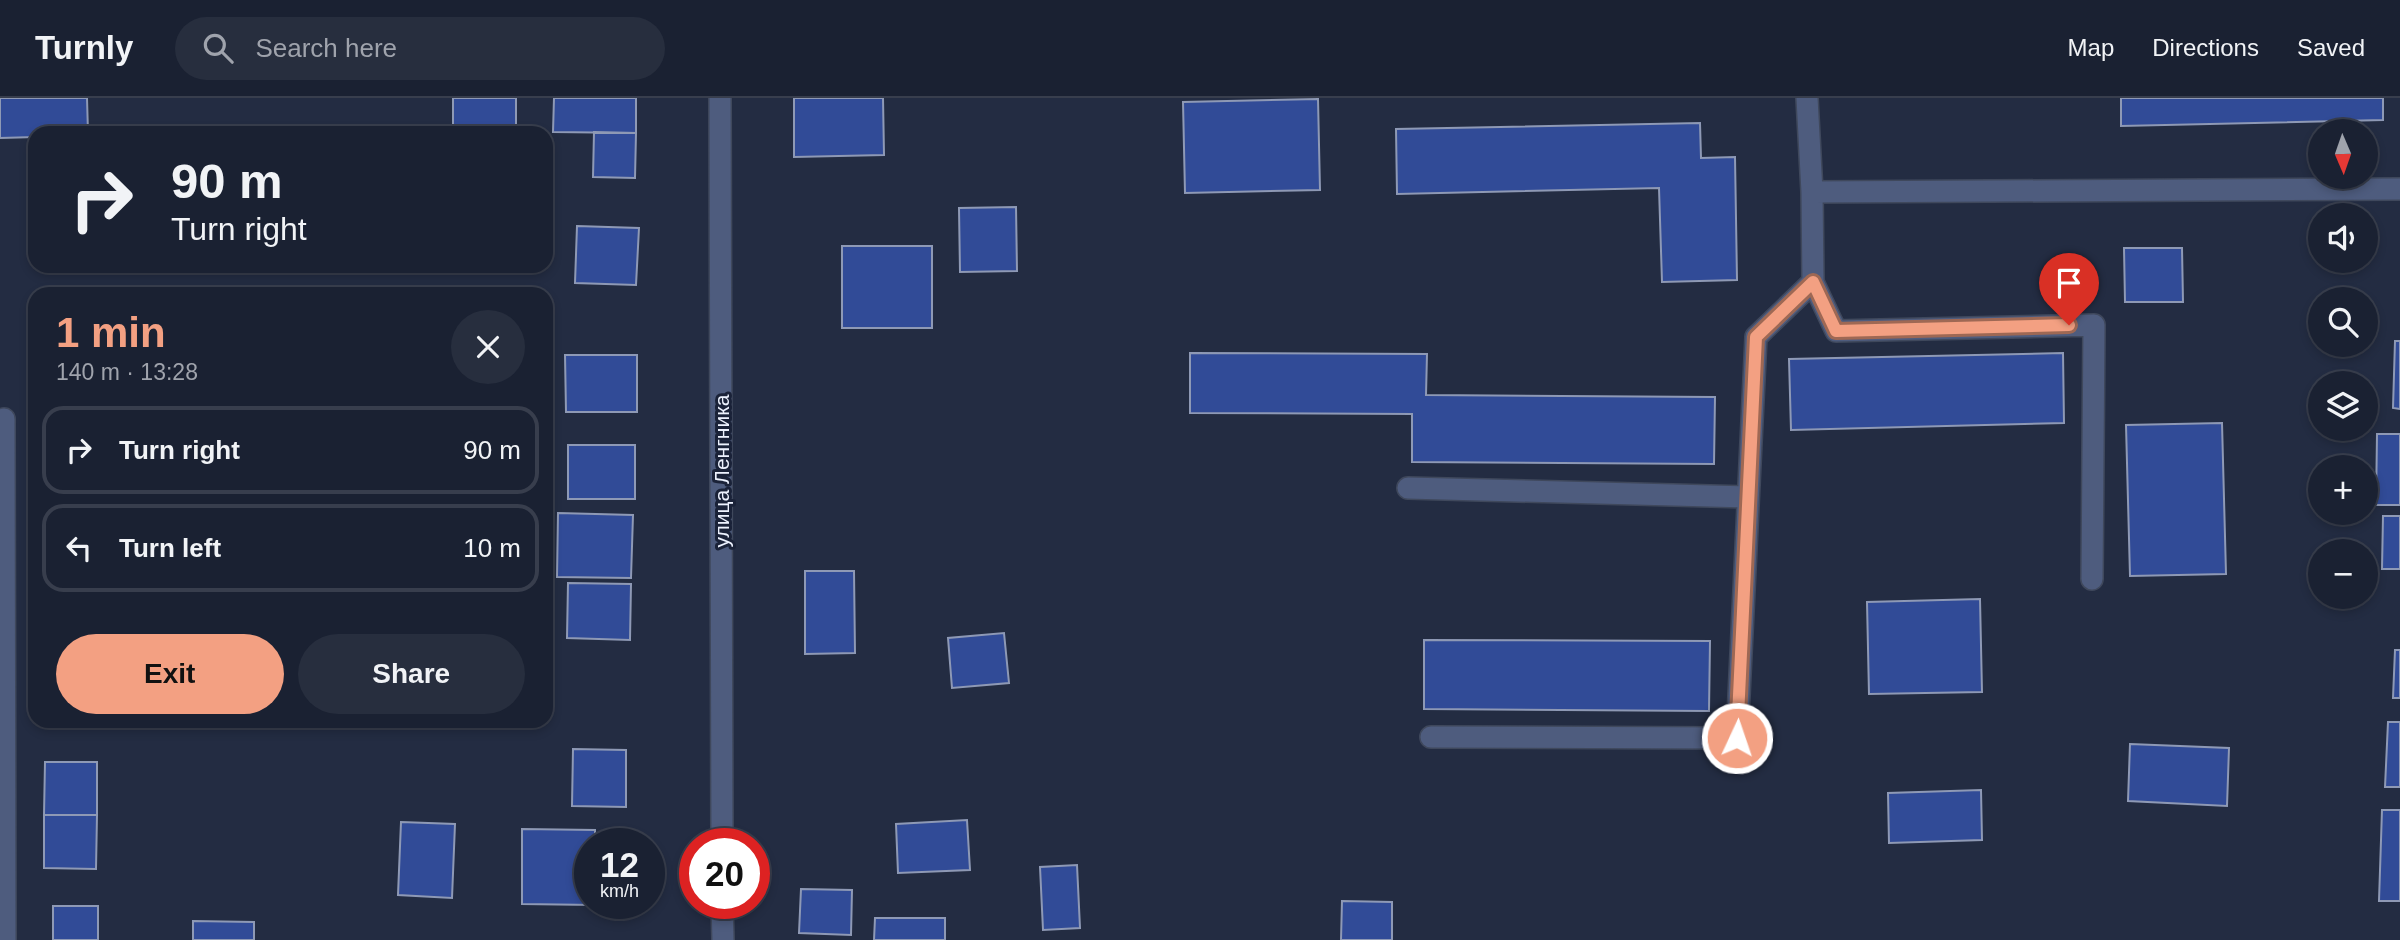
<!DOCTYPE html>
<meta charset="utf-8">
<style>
:root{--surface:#1a2132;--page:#272e3e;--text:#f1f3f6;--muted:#9fa3ac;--line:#383e4d;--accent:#f3a082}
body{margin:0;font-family:Arial,sans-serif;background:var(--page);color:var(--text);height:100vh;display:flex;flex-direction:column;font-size:26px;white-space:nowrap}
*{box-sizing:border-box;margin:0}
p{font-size:23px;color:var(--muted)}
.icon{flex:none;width:38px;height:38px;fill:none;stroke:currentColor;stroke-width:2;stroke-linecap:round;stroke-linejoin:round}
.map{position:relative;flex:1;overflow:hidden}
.sheet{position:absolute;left:28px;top:189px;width:525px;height:441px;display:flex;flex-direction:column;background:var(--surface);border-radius:21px;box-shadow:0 4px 10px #0003,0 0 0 2px var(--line)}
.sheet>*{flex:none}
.banner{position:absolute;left:28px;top:28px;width:525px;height:147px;border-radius:21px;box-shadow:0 4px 10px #0003,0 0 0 2px var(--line);background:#1a2132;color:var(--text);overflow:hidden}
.needle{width:46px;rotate:178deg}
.tools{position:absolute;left:2308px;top:21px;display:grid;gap:14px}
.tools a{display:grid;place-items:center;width:70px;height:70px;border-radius:50%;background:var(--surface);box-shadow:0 4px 10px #0003,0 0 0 2px var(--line);font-size:35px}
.speed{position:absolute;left:574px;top:730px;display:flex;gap:14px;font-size:35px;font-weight:700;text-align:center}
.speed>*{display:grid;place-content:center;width:91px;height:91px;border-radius:50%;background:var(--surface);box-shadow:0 4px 10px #0003,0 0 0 2px var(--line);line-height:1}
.speed small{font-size:18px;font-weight:400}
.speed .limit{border:10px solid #d22;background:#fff;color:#111}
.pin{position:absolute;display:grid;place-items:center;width:60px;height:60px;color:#fff;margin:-72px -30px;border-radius:50% 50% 50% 0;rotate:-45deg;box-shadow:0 0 7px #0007}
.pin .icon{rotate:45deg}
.me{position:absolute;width:77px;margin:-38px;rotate:3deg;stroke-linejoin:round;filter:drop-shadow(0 0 5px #0008)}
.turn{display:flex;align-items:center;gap:24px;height:147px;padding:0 28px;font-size:32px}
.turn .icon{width:91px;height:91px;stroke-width:2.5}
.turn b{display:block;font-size:49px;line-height:60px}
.round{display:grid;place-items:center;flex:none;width:74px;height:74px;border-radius:37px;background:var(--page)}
.head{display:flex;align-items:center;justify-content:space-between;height:119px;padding:0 28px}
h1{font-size:42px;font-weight:700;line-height:52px;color:var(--accent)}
.cta{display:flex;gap:14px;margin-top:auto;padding:14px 28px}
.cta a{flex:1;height:80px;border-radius:42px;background:var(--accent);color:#111;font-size:28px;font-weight:700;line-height:80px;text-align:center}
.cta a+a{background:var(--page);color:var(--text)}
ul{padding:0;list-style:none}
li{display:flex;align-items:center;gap:21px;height:88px;margin:0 14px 10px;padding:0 14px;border:4px solid var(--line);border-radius:21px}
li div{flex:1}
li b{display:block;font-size:26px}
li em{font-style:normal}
header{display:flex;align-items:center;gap:42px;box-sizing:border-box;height:98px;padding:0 35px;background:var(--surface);border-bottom:2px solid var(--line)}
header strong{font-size:33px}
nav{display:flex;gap:38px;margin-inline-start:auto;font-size:24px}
.search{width:490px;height:63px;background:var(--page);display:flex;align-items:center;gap:18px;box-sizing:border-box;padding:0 24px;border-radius:38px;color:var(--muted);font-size:26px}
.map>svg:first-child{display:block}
.building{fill:#314b97;stroke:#8e99b5;stroke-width:2}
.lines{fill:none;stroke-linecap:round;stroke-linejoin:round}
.minor-casing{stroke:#3f485c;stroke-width:24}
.minor{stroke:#4e5c7e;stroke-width:21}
.route-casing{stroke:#9e6854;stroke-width:18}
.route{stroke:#f3a082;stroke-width:12}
.labels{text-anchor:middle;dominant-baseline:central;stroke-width:6;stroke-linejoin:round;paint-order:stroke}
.street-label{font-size:21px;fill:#edf2fe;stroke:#1a2238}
</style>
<header>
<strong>Turnly</strong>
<div class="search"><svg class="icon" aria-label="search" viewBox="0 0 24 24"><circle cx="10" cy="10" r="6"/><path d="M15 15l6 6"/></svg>Search here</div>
<nav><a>Map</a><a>Directions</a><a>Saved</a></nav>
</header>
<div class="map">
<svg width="2400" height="842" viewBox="0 0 2400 842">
<rect width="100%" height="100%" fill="#232c42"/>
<!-- building -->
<path class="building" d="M0 0H87L88 35H35V39L0 40Z
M453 0H516V35H453Z
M554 0H636V35L553 34Z
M794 0H883L884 57 794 59Z
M2121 0H2383V22L2121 28Z
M1318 1 1320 92 1185 95 1183 4Z
M1700 25 1701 60 1735 59 1737 182 1662 184 1659 90 1397 96 1396 31Z
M594 34 636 35 635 80 593 79Z
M1016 109 1017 173 960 174 959 110Z
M577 128 639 130 636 187 575 185Z
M842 148H932V230H842Z
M2124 150H2182L2183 204H2125Z
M2395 243H2400V311L2393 310Z
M1190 255 1427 256 1426 297 1715 299 1714 366 1412 364V316L1190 315Z
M2063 255 2064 325 1791 332 1789 261Z
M565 257H637V314H566Z
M2222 325 2226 476 2130 478 2126 327Z
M2377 336H2400V407H2376Z
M568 347H635V401H568Z
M558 415 633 417 631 480 557 479Z
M2383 418H2400V471H2382Z
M805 473H854L855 555 805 556Z
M568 485 631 486 630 542 567 540Z
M1980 501 1982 594 1869 596 1867 504Z
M1004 535 1009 585 952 590 948 540Z
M1424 542 1710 543 1709 613 1424 611Z
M2395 552H2400V600H2393Z
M44 623H121V626L44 628Z
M2388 624H2400V689H2385Z
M2130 646 2229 650 2227 708 2128 703Z
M573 651 626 652V709L572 708Z
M45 664H97V717H44Z
M1981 692 1982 742 1889 745 1888 695Z
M2382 712H2400V803H2379Z
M44 717H97L96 771 44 770Z
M967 722 970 772 898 775 896 726Z
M401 724 455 726 452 800 398 797Z
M522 731 595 732V746H590V805L595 807 522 806Z
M1077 767 1080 830 1043 832 1040 769Z
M801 791 852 792 851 837 799 835Z
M1342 803 1392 804V842H1341Z
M53 808H98V842H53Z
M875 820H945V842H874Z
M193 823 254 824V842H193Z"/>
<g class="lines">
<!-- minor casing -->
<g class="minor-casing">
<path id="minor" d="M720 0 722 746
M1807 0 1812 94 2400 91
M1813 184 1836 233 2094 227 2092 481
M4 321 5 842
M1408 390 1748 399
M1431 639 1737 640 1756 239 1813 184 1812 94
M722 805 723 842"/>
</g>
<!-- minor -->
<use href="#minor" class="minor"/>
</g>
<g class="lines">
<!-- route casing -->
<g class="route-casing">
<path id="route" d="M1737 640 1756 239 1813 184 1836 233 2069 227"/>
</g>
<!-- route -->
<use href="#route" class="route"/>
</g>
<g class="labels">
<!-- street labels -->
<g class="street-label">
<text transform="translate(721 373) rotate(-90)">улица Ленгника</text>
</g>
</g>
</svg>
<div class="tools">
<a><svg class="needle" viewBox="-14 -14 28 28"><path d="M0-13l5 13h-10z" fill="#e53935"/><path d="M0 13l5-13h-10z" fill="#9fa3ac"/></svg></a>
<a><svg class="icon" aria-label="sound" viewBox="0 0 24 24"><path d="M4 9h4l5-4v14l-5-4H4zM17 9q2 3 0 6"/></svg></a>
<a><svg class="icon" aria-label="search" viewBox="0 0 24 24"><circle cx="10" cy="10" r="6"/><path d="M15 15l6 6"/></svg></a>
<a><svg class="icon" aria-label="layers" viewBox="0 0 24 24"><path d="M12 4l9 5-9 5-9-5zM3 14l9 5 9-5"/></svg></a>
<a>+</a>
<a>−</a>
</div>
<div class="speed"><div>12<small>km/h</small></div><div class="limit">20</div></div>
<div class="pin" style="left:2069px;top:227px;background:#d93025"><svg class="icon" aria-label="arrive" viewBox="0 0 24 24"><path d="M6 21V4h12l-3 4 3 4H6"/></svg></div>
<svg class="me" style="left:1737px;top:640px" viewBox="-20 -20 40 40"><circle r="17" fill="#f3a082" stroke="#fff" stroke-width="3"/><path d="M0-11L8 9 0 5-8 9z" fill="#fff"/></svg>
<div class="banner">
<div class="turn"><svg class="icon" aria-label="right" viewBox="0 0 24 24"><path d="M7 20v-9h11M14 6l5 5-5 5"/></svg><div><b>90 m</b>Turn right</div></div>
</div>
<section class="sheet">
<div class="head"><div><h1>1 min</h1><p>140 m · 13:28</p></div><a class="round"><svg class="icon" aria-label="close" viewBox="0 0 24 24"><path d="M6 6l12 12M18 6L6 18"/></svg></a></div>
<ul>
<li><svg class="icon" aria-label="right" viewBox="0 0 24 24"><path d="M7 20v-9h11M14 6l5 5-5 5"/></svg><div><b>Turn right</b></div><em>90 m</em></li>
<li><svg class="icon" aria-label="left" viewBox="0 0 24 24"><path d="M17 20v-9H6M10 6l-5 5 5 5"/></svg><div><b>Turn left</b></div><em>10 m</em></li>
</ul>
<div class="cta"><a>Exit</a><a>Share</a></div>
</section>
</div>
